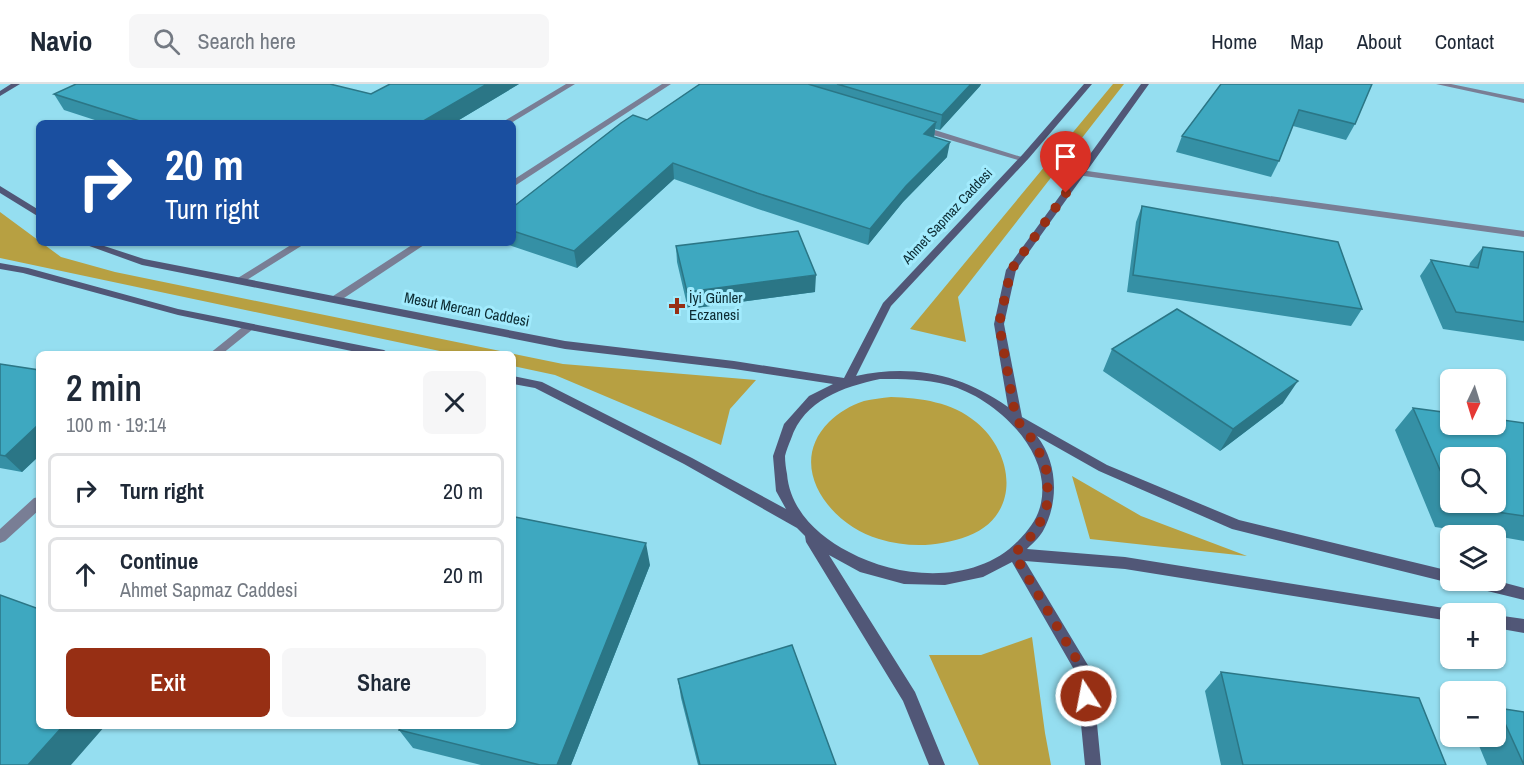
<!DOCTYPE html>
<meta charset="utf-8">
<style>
:root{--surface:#fff;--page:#f6f6f7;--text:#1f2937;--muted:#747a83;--line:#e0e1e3;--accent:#972f14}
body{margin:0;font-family:"Archivo Narrow",sans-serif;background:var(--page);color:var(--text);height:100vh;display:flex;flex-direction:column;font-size:22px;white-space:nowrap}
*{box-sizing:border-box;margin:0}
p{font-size:20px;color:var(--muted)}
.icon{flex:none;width:33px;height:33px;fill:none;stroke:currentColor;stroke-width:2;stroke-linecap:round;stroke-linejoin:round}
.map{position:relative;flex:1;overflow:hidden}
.sheet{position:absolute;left:36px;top:267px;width:480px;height:378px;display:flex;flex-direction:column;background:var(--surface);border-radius:9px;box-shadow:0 2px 4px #0004}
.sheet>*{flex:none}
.banner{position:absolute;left:36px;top:36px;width:480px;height:126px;border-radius:9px;box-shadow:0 2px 4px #0004;background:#1a4fa0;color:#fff;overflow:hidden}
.needle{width:39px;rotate:184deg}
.tools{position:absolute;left:1440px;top:285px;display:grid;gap:12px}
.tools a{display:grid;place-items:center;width:66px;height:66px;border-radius:9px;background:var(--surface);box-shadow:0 2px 4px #0004;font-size:30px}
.pin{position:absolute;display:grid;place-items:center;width:51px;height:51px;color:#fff;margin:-62px -26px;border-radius:50% 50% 50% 0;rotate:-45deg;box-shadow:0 0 6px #0007}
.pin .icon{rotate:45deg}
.me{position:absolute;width:66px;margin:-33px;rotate:349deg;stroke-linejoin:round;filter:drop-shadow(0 0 4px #0008)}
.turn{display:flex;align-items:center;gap:21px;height:126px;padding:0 30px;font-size:27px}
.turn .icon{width:78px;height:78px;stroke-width:2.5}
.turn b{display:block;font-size:42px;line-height:51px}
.round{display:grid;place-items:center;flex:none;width:63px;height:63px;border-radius:9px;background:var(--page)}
.overview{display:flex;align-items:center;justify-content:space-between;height:102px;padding:0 30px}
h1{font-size:36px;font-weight:600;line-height:45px}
.action{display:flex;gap:12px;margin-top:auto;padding:12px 30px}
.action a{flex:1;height:69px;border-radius:9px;background:var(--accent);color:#fff;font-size:24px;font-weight:600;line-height:69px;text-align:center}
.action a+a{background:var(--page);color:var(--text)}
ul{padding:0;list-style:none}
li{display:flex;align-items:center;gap:18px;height:75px;margin:0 12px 9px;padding:0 18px;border:3px solid var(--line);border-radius:9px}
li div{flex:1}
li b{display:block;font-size:22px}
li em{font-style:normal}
header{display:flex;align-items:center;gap:36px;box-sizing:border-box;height:84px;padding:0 30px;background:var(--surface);border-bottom:2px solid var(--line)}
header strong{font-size:28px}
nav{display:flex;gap:33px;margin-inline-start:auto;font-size:21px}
.search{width:420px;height:54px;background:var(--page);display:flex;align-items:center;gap:15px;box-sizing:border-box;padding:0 21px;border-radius:9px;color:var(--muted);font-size:22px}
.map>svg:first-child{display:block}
.green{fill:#b7a042}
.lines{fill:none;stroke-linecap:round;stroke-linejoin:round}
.street{fill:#797e95;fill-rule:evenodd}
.secondary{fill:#515777;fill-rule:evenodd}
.wall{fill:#3590a5;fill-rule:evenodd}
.shaded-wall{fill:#2b7686}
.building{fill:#3ea8c0;stroke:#2b7686;stroke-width:1.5}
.route{stroke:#972f14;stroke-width:10;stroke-dasharray:0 18}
.poi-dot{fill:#972f14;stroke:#a2ebfd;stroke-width:2}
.labels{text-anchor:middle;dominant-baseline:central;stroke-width:6;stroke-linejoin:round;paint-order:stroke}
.far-street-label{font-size:14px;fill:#0c2b32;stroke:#a2ebfd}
.poi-label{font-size:15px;fill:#0c2b32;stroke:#a2ebfd;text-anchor:start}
.street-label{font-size:15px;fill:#0c2b32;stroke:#a2ebfd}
</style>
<header>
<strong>Navio</strong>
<div class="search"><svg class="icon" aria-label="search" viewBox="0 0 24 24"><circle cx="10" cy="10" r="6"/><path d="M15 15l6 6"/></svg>Search here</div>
<nav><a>Home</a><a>Map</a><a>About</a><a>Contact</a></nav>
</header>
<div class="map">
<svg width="1524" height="681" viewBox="0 0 1524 681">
<rect width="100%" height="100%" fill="#95def0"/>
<!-- green -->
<path class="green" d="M1113 0H1124L958 213 966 258 910 245Z
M0 128 61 173 115 188 563 280 756 296 730 325 721 361 555 291 513 282V270H454L0 174Z
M891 313C921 314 952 318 976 338 1015 370 1021 432 968 452 938 463 909 464 879 455 830 441 785 382 829 338 838 329 851 321 864 317 872 315 882 314 891 313Z
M1072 392 1141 432 1247 472 1090 455Z
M1032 553 1045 649 1051 681H979L929 571H981Z"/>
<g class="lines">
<!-- street -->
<path class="street" d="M566 0H575L511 39H501Z
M662 0H671L513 103V96Z
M1436 0H1451L1524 15V19Z
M916 42H922L1028 75 1021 77 916 46Z
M1080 86 1524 147V153L1077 91 1076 89Z
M294 159H306L242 199 238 200 233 197Z
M415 159H427L338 218H330L329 216 330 214Z
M249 240 253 241 254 243 253 245 222 270H209L245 241Z
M39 413V426L5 457 0 459V445L34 414Z"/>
<!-- secondary -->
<path class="secondary" d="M11 0H20L0 12V7Z
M1084 0H1092L1029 74 891 222 856 292C912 280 961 290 1008 323L994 240 1006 186 1141 0H1149L1016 186 1004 240 1022 333 1107 381 1239 436 1450 487V496H1455L1450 499 1232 445 1099 387 1037 352C1058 379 1059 418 1043 447 1039 454 1032 460 1027 465L1125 473 1450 525 1455 526 1457 530H1450V537L1125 485 1025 477 1092 588 1101 681H1085L1076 589 1012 478 983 493 945 501 904 500 860 488 829 471 915 608 945 681H929L903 617 806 458 805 452 797 444 684 380 535 304 513 300V292L542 298 692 374 786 425 776 407 773 372 784 340 809 312 833 300 734 285 565 265 142 181 81 159H95L144 175 565 257 734 277 844 294 883 219 1023 70ZM880 295C903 295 925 295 948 301 994 313 1052 366 1041 419 1038 434 1029 446 1018 457 975 501 899 495 849 468 818 452 790 426 787 390 786 385 785 378 785 372 786 367 789 360 791 355 804 316 843 303 880 295Z
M0 102 39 126V133L0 109Z
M0 179 28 184 178 225 384 266 390 270H366L178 231 23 189 0 185Z
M1460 496H1494L1524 504V516L1467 502 1462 500Z
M1496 531 1524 535V549L1496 544Z"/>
</g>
<!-- wall -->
<path class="wall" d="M519 0 454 39H104L64 26 54 10H371Z
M700 0H981L980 2 940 46 935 45 934 53 947 73 903 118 868 161 758 125 674 95 577 184 503 159H513V123L647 36Z
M1221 0 1355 40 1346 56 1293 42 1279 77 1271 93 1176 68 1182 52Z
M1142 122 1362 225 1351 242 1127 208 1136 138Z
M676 162 815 208 688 225 677 178Z
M1483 163 1524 168V257L1443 245 1420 192 1431 176 1469 183 1470 179Z
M1112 265 1283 319 1220 367 1103 287Z
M0 280 39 286V372L22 388 0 384Z
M1413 324 1524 339V457L1496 452 1435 443 1395 346ZM1450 374 1496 418H1450Z
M650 481 571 681H481L413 664 399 646Z
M1221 588 1446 681H1221L1205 607Z
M678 595 836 681H698L681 614Z
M1498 624 1524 681H1487L1475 652H1496V626Z"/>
<!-- shaded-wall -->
<path class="shaded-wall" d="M487 0H519L454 39H420Z
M971 0H981L980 2 940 46 942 31Z
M936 38 934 53 924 50Z
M950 58 947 73 903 118 868 161 870 145 906 102Z
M673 79 674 95 577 184 574 167Z
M816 191 815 208 688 225 687 208Z
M1298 297 1283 319 1220 367 1233 345Z
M39 340V372L22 388 5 372Z
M646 459 650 481 571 681H557Z
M63 642H105L71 681H28Z"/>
<!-- building -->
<path class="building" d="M76 0H330L371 10 390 0H487L420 39H146L54 10Z
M700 0H808L936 38 924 50 950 58 906 102 870 145 757 109 673 79 574 167 513 147V123L621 39 633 31 647 36Z
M837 0H971L942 31Z
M1221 0H1372L1355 40 1299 26 1279 77 1182 52Z
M1142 122 1338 158 1362 225 1133 191Z
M798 147 816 191 687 208 676 162Z
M1483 163 1524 168V238L1456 228 1431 176 1478 184Z
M1177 225 1298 297 1233 345 1112 265Z
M0 280 39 286V340L5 372 0 371Z
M1413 324 1450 329V340H1496V335L1524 339V432L1456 422 1455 418H1496V374H1450V409Z
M515 433 646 459 557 681H540L399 646 401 642H513V437Z
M0 511 39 525V642H63L28 681H0Z
M792 561 836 681H700L678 595Z
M1221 588 1419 614 1446 681H1243Z
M1498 624 1524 628V681Z"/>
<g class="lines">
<!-- route -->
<path class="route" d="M1066 109 1011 186 999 240 1016 335 1036 360 1047 388 1048 418 1037 446 1014 470 1084 588 1086 612"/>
</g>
<!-- markers -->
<path class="poi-dot" d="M674 213h6v6h6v6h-6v6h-6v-6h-6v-6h6z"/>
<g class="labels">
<!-- far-street labels -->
<g class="far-street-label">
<text transform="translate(947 132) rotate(-47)">Ahmet Sapmaz Caddesi</text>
</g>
<!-- poi labels -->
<g class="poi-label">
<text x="689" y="213">İyi Günler<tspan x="689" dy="17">Eczanesi</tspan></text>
</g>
<!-- street labels -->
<g class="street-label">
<text transform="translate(467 225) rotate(11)">Mesut Mercan Caddesi</text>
</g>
</g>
</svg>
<div class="tools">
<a><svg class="needle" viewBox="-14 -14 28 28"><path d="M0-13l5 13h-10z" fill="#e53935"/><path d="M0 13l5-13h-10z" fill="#747a83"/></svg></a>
<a><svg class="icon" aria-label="search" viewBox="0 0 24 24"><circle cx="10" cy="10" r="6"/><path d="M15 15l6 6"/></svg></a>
<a><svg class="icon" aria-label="layers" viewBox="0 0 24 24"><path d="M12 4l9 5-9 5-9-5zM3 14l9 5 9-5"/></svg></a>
<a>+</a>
<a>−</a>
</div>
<div class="pin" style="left:1066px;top:109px;background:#d93025"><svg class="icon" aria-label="arrive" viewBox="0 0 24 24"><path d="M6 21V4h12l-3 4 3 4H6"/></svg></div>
<svg class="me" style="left:1086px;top:612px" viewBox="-20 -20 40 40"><circle r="17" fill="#972f14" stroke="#fff" stroke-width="3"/><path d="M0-11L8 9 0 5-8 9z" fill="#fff"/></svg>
<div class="banner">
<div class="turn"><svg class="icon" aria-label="right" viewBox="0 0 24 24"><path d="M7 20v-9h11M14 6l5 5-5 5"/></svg><div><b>20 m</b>Turn right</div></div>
</div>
<section class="sheet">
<div class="overview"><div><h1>2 min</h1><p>100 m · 19:14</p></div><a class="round"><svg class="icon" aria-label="close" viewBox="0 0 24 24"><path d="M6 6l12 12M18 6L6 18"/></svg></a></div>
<ul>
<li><svg class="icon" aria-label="right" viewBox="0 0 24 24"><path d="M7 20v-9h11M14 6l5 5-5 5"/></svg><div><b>Turn right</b></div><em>20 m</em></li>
<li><svg class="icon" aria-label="ahead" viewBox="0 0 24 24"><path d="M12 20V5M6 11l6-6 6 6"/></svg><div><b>Continue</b><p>Ahmet Sapmaz Caddesi</p></div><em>20 m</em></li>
</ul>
<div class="action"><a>Exit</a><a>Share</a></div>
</section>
</div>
